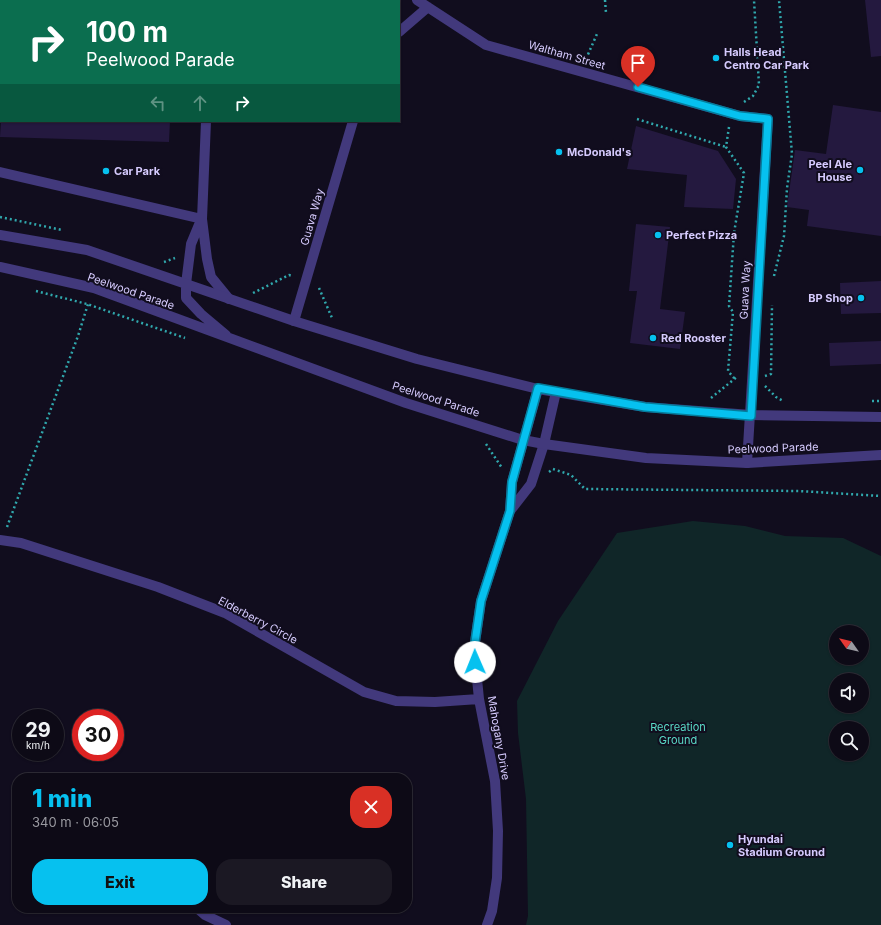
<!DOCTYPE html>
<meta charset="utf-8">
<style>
:root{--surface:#0d0a16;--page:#1b1823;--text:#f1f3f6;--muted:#9a9aa1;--line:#2d2b35;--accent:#06c1ef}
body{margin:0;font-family:Inter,sans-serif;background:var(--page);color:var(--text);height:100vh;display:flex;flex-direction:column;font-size:15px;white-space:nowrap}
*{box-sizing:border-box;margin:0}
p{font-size:13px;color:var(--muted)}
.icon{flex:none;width:22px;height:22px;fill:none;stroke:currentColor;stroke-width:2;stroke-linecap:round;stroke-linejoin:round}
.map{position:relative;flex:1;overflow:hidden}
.side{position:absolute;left:12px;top:773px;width:400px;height:140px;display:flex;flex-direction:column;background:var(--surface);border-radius:16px;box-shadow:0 1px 3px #0004,0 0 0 1px var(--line)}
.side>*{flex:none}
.banner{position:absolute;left:0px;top:0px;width:400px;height:122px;box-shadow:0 1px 3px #0004,0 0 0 1px var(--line);background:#0b6e4f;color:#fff;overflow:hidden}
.needle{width:26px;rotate:304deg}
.fabs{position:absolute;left:829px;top:625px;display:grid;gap:8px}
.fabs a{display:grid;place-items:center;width:40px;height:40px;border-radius:50%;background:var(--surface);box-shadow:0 1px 3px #0004,0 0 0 1px var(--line);font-size:20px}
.speed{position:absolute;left:12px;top:709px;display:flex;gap:8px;font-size:20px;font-weight:700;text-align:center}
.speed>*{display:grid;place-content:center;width:52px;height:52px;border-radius:50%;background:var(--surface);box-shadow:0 1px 3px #0004,0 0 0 1px var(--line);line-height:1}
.speed small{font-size:10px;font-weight:400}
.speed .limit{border:6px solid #d22;background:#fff;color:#111}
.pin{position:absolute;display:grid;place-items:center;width:34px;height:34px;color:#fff;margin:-41px -17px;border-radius:50% 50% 50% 0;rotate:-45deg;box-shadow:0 0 4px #0007}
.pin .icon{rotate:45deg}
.me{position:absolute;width:44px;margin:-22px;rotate:359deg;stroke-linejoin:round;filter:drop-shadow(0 0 3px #0008)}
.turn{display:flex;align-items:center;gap:14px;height:84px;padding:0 20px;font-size:18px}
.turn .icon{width:52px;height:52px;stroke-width:2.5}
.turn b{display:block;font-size:28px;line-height:34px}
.lanes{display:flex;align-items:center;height:38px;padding:0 20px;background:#0003;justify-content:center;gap:20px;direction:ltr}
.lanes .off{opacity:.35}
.round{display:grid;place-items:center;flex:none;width:42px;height:42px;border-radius:16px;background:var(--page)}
.headline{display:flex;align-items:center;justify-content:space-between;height:68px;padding:0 20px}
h1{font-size:24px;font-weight:800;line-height:30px;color:var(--accent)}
.button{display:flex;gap:8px;margin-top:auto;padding:8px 20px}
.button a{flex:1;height:46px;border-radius:16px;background:var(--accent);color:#111;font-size:16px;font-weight:800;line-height:46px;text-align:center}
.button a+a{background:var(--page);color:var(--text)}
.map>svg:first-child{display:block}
.green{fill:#102628;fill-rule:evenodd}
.building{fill:#24193f}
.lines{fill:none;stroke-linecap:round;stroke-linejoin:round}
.path{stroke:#30a8ad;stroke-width:2.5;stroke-dasharray:2 3;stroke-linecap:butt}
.service{stroke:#42397c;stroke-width:10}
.minor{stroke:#42397c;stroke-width:10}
.tertiary{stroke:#42397c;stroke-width:10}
.route-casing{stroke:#047d9b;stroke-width:10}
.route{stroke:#06c1ef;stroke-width:7}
.poi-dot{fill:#06c1ef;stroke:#110d1e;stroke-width:1.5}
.labels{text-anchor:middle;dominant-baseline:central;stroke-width:4;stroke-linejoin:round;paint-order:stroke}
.poi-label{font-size:11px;font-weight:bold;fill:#d6cbfe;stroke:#110d1e;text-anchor:start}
.street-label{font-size:11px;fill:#d6cbfe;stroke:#110d1e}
.park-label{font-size:11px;fill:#5adbc7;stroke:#110d1e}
</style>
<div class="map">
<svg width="881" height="925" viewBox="0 0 881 925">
<rect width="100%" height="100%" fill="#110d1e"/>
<!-- green -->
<path class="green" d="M693 521 745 526 785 536 843 538 881 556V925H526L528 916 526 799 518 733 517 701 558 621 617 533ZM836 632H862V658H836ZM836 680H862V706H836ZM836 728H862V754H836Z"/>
<!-- building -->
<path class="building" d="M865 0H881V56L871 57Z
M833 105 881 112V236L807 226 809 210 787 207 795 150 826 154Z
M1 121H170L169 142 0 137Z
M636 126 718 151 736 179 733 209 684 207 687 175 627 169Z
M636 224 670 227 660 309 685 312 680 349 630 343 637 291H629Z
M881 281V313L841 314 840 283Z
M881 341V364L830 366 829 343Z"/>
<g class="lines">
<!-- path -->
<path class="path" d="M605 0 606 13
M586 59 597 34
M744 102 753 96 759 85 754 0
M637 119 726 147
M729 127 726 147 744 173 734 233 729 306 733 312 728 371 734 378
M0 217 62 230
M164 262 175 258
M774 276 784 236 787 188 792 154 779 0
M319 288 332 318
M36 291 87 304 185 338
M253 293 289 275 293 276
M765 376 771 374 772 305
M765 386 776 397 783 401
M711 398 738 376
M872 401H881
M486 444 502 468
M549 472 553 469 571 475 585 489 799 491 881 496
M7 527 78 336 88 304"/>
<!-- service -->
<path class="service" d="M338 0 341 1
M211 1V0
M206 121 202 219 207 259 211 277 229 299
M0 172 202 219
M186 284 191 244 201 220"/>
<!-- minor -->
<path class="minor" d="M417 0 486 45 740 116 768 119 747 463
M392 1V0
M399 32 428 7
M294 321 353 121
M510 511 531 484 544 444 556 392
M0 540 21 543 158 587 225 613 364 692 396 701 435 702 479 699
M16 796 17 797
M197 908 205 915 226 925
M487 925 492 911 497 878 498 831 495 781 479 699 474 649 481 601 510 511 512 482 538 389"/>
<!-- tertiary -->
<path class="tertiary" d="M0 235 87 250 294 321 417 359 538 389 645 407 751 415 881 417
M0 267 94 288 406 403 523 440 544 444 646 458 747 463 881 455
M186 284V298L201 314 226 335"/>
</g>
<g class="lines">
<!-- route casing -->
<g class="route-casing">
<path id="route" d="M475 662 474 649 481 601 510 511 512 482 538 388 645 407 751 416 768 119 740 116 638 87"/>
</g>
<!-- route -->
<use href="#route" class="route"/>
</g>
<!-- markers -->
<g class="poi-dot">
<circle cx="716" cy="58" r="4"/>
<circle cx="559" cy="152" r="4"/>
<circle cx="860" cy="170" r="4"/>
<circle cx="106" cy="171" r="4"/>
<circle cx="658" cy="235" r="4"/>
<circle cx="861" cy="298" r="4"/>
<circle cx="653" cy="338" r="4"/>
<circle cx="730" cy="845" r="4"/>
</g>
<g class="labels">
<!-- poi labels -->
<g class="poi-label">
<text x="724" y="52">Halls Head<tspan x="724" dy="13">Centro Car Park</tspan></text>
<text x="567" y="152">McDonald's</text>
<text x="852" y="164" text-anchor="end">Peel Ale<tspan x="852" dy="13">House</tspan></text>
<text x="114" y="171">Car Park</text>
<text x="666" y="235">Perfect Pizza</text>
<text x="853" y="298" text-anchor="end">BP Shop</text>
<text x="661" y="338">Red Rooster</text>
<text x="738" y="839">Hyundai<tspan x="738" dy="13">Stadium Ground</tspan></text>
</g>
<!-- street labels -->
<g class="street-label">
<text transform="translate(567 55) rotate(16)">Waltham Street</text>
<text transform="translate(312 217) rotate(-74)">Guava Way</text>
<text transform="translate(745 290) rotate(-87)">Guava Way</text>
<text transform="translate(131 291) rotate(19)">Peelwood Parade</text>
<text transform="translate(436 399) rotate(18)">Peelwood Parade</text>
<text transform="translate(773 448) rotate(-2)">Peelwood Parade</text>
<text transform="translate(258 620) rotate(28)">Elderberry Circle</text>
<text transform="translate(499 738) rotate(80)">Mahogany Drive</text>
</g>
<!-- park labels -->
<g class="park-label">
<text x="678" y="727">Recreation<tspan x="678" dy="13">Ground</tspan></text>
</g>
</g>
</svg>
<div class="fabs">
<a><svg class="needle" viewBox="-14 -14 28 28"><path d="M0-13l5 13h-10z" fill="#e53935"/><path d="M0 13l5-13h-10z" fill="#9a9aa1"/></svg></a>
<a><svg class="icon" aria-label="sound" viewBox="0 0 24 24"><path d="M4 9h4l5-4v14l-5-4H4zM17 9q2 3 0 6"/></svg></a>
<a><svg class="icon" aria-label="search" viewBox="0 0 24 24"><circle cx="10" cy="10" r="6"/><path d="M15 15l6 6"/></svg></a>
</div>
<div class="speed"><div>29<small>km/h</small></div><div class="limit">30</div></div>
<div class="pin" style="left:638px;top:87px;background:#d93025"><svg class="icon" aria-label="arrive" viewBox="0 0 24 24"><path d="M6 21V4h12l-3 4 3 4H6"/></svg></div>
<svg class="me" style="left:475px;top:662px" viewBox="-20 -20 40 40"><circle r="19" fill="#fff"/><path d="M0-13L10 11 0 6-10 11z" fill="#06c1ef"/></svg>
<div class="banner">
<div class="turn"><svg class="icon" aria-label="right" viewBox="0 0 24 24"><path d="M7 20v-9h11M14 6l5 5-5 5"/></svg><div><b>100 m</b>Peelwood Parade</div></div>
<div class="lanes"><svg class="icon off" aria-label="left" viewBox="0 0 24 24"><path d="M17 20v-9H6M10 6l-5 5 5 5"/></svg><svg class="icon off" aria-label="ahead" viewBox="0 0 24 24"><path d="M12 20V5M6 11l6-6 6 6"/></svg><svg class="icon" aria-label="right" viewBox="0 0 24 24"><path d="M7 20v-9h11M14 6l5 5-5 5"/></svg></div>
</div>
<section class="side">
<div class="headline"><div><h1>1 min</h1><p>340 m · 06:05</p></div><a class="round" style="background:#d93025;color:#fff"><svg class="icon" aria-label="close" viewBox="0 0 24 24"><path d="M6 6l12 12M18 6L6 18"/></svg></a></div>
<div class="button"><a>Exit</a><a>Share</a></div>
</section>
</div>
